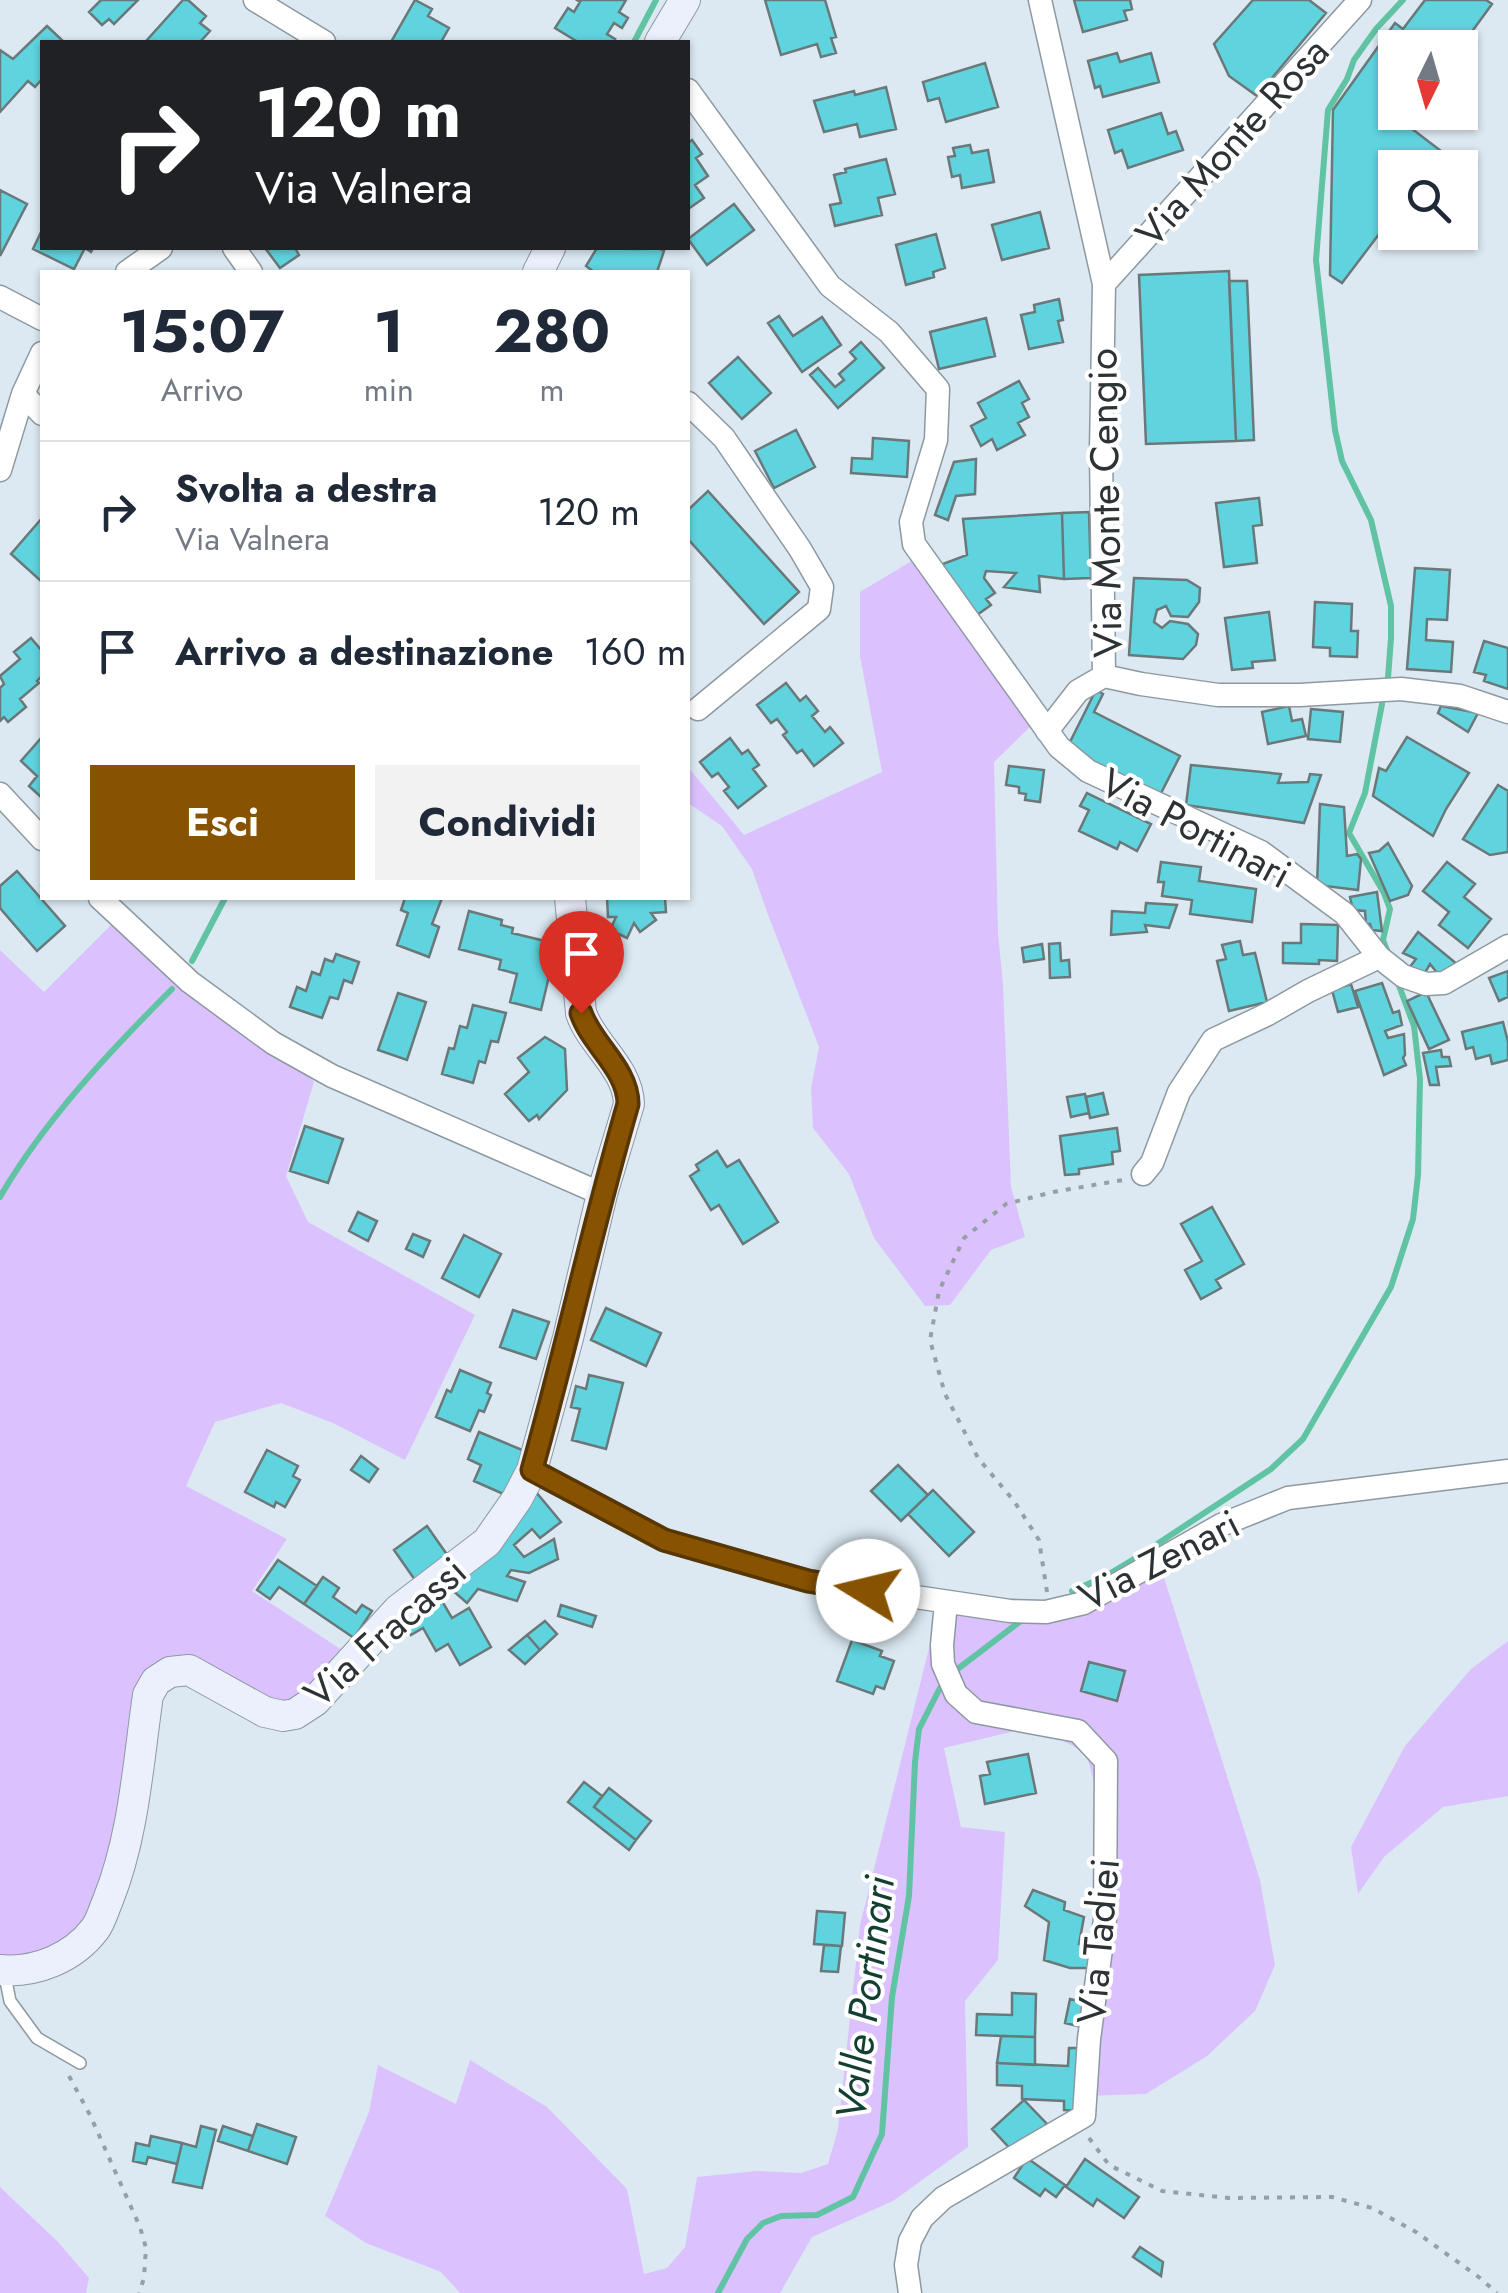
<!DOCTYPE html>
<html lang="it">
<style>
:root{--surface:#fff;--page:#f2f2f3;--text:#1f2937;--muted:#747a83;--line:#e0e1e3;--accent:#885300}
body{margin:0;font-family:Jost,sans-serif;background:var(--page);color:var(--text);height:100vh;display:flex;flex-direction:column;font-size:38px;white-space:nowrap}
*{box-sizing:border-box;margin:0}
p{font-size:32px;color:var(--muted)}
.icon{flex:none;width:55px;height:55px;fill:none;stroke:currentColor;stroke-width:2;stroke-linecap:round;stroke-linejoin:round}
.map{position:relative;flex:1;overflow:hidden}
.details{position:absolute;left:40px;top:270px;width:650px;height:630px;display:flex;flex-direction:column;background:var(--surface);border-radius:0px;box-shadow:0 2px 8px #0004}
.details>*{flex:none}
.hud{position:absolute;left:40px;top:40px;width:650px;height:210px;border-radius:0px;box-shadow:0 2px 8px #0004;background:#202124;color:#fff;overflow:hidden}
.needle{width:65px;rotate:185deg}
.fabs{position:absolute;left:1378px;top:30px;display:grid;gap:20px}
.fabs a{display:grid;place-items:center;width:100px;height:100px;border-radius:0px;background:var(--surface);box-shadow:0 2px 8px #0004;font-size:50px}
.pin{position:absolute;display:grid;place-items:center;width:85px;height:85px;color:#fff;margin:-102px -42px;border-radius:50% 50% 50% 0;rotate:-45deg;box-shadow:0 0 10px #0007}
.pin .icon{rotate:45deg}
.me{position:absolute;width:110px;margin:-55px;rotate:279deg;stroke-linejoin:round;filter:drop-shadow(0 0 8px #0008)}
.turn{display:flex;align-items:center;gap:35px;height:210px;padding:0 50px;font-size:45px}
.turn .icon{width:130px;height:130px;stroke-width:2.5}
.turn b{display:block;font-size:70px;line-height:85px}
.eta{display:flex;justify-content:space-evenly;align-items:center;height:170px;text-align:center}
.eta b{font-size:60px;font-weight:700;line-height:70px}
.primary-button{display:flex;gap:20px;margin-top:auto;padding:20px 50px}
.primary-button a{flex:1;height:115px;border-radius:0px;background:var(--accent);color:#fff;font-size:40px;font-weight:700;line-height:115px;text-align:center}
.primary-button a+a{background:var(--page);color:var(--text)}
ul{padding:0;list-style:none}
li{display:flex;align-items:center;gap:30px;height:140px;padding:0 50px;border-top:2px solid var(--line)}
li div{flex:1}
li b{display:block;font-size:38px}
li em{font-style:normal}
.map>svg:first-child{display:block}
.green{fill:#dbc2fe}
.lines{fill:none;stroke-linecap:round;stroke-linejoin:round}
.stream{stroke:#60c3a3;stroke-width:6}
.building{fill:#5fd4df;stroke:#69797a;stroke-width:2.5}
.lane-casing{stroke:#8d99a1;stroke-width:14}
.street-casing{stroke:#8d99a1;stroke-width:25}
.secondary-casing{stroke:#8d99a1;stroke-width:32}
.path{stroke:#959fa5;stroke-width:4;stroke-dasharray:5 8;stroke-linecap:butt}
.lane{stroke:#fff;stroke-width:11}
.street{stroke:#fff;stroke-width:22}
.secondary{stroke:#ecf0fd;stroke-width:30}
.route-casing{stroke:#583600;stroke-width:25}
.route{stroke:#885300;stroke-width:18}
.labels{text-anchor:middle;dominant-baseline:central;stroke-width:8;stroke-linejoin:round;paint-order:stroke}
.street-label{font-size:40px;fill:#2d3235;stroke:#fff}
.water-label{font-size:42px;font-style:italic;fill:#123f31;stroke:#fff}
</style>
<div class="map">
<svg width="1508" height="2293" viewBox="0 0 1508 2293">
<rect width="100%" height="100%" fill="#dce9f2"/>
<!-- green -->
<path class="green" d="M915 559 1031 726 994 762 998 933 1003 984 1011 1187 1025 1237 991 1250 950 1305 925 1306 874 1238 849 1174 813 1128 811 1088 819 1047 767 912 752 869 722 826 688 803V767L744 835 882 772 860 656V592Z
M128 908 177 959 268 1028 314 1082 286 1176 308 1222 475 1315 405 1460 333 1423 281 1403 215 1422 186 1486 287 1539 252 1591 348 1654 292 1705 272 1703 171 1659 148 1667 138 1686 119 1836 88 1916 60 1943 37 1953 0 1959V950L44 992Z
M1160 1565 1260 1880 1275 1965 1255 2011 1207 2056 1146 2094 1086 2096 1100 1803 1086 1753 1048 1733 1027 1728 944 1748 961 1827 1005 1832 998 1960 965 2001 968 2147 893 2201 812 2237 780 2293H460L441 2272 366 2243 325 2216 369 2112 378 2065 456 2104 470 2060 547 2107 627 2189 644 2274 667 2268 685 2247 697 2177 756 2171 801 2173 828 2164 838 2129 860 1925 941 1600 1022 1610 1084 1598Z
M1508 1641V1796L1443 1807 1384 1857 1358 1894 1351 1847 1405 1746 1471 1669Z
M0 2187 58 2242 89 2278 86 2293H0Z"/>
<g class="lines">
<!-- stream -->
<path class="stream" d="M634 42 656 0
M1388 678 1391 638V606L1371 520 1342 461 1335 430 1316 260 1328 110 1347 79 1354 60 1376 29 1403 0
M1382 704 1365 793 1349 833 1384 893 1390 909 1383 940 1389 955
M192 961 225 898
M0 1197C44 1121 109 1052 172 989
M1072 1591 1104 1577 1139 1556 1271 1469 1303 1439 1391 1287 1413 1219 1418 1175 1420 1079 1414 1026 1398 983
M955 1671 1022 1620
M718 2293 747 2239 763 2223 781 2216 817 2215 853 2197 882 2134 892 1997 909 1896 915 1762 919 1729 940 1688"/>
</g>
<!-- building -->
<path class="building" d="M101 0H138L114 24 109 19 102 25 89 12Z
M183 0H188L206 16 200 23 210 31 200 42H150L147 40Z
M415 0 432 9 428 16 449 28 441 42H391Z
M577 0H626L619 12 628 18 622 28 614 23 607 34 615 39 612 42H578L555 28 568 8 574 12 580 2Z
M765 0H825L836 37 831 38 836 53 821 57 817 44 781 55Z
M1074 0H1130L1132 9 1124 11 1127 20 1083 32Z
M1253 0H1309L1326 13 1257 96 1229 76 1214 44Z
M1425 0H1486L1492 4 1460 48H1395V112H1411L1403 122 1441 151 1429 168H1395V213L1342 283 1330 275 1333 110 1395 23 1403 29Z
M47 26 64 42H42V79L35 87 28 81 0 112V50L13 59Z
M1117 53 1120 62 1151 53 1159 82 1103 97 1100 86 1095 88 1088 61Z
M985 63 998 107 946 122 939 98 928 101 923 82Z
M886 87 896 129 860 137 857 124 824 132 814 101 854 91 855 95Z
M1161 113 1168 134 1176 131 1183 150 1128 168 1122 150 1115 153 1108 130Z
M692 140 702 154 696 158 708 176 695 185 704 198 688 209V143Z
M970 145 972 153 988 150 994 182 962 188 960 175 952 177 948 157 955 156 953 148Z
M886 159 895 194 878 198 882 215 835 226 830 205 841 203 834 175 846 172 845 169Z
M0 190 27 204 0 256Z
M734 204 754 230 707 265 688 239Z
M1040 212 1049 248 1002 260 992 225Z
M42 230V248H93L91 252 85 248 74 269 33 249Z
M936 234 945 268 933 272 934 277 906 285 896 245Z
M265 248H295L299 255 280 268Z
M597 248 638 249 658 248 664 251 657 272H594L586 266Z
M1229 271 1236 441 1146 444 1139 275Z
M1229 281H1247L1254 440 1236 441Z
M1059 299 1063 320 1058 321 1063 342 1029 349 1021 315 1035 312 1034 305Z
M779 316 793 336 822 317 841 345 802 372 768 323Z
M986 318 995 356 939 369 930 332Z
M861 342 884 368 838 408 810 375 818 368 835 387 844 380 839 374 856 359 850 352Z
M738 357 771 393 742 419 709 383Z
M1019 381 1029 399 1022 403 1029 417 1018 423 1025 435 997 450 992 439 981 446 971 426 986 418 978 403Z
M796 430 815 467 774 488 755 451Z
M873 438 909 441 907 477 851 473 852 458 872 459Z
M976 459 975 494 956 496 948 520 935 515 954 462Z
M708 491 799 592 764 624 688 539V510Z
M1259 498 1262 525 1253 526 1257 563 1224 567 1216 503Z
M1089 512 1091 578 1064 579 1062 513Z
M1062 513 1064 579 1039 576 1040 592 1004 587 1016 573 986 571 984 578 995 593 986 599 991 605 977 615 940 565 967 555 963 519Z
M42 518V582L11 554Z
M1415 568 1450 570 1447 620 1427 619 1426 640 1453 642 1451 672 1407 669Z
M1134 578 1187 580 1200 588 1199 602 1188 617 1171 616 1166 606 1157 610 1154 622 1162 628 1170 621 1188 624 1198 634 1196 645 1183 659 1129 655Z
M1315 602 1352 604 1351 631H1358L1357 657 1330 656V648L1313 647Z
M1269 612 1275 660 1252 662 1253 668 1232 670 1225 618Z
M31 638 42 651V676L37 681 39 683 20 699 26 707 8 722 4 717 0 721V688L4 684 0 676 20 659 14 652Z
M1484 641 1508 648V689L1484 681 1486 675 1474 672Z
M786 683 800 701 806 696 818 711 812 716 825 732 830 727 843 743 814 766 802 750 797 753 783 735 787 732 777 719 771 723 757 705Z
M1096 690 1103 694 1094 712 1180 756 1160 795 1067 748Z
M1289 706 1292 721 1302 719 1306 736 1268 744 1262 712Z
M1441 706 1478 713 1468 732 1438 713Z
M1311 709 1343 712 1340 742 1308 739Z
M42 737V798L29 786 37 776 21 761Z
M1407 737 1469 773 1446 809 1433 836 1373 796 1379 768 1386 771Z
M730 738 742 754 748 750 759 765 753 769 766 786 738 808 724 791 729 787 718 773 712 777 700 762Z
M1191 765 1281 774 1278 783 1308 782 1310 774 1321 775 1304 823 1186 805Z
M1009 766 1044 770 1040 802 1025 800 1026 794 1019 793V787L1006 785Z
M1498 785 1508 791V852L1490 855 1463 839Z
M1087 793 1151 824 1137 851 1120 842 1117 849 1079 831 1089 810 1080 806Z
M1320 804 1344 807 1347 856 1357 854 1361 859 1358 890 1317 885Z
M1388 843 1412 886 1408 895 1390 901 1369 853 1379 851Z
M1161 862 1201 867 1199 881 1256 889 1252 922 1190 914 1192 900 1162 896 1164 882H1158Z
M1447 862 1475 884 1464 897 1491 919 1468 948 1439 925 1449 912 1423 891Z
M17 871 65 926 37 951 0 908V886Z
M1377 892 1382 931 1372 930 1370 924H1366L1365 911 1353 910 1350 897Z
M405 898H442L432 924 439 927 429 957 397 945 408 913 401 910Z
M607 898H665L666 912 651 913 656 920 640 932 634 923 627 938 610 930 616 917H608Z
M1146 903 1177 905 1169 928 1145 925 1147 932 1111 935 1112 911 1145 913Z
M469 911 502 920 501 925 513 928 512 933 549 942 545 960 551 962 548 972H550L541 1010 510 1002 517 974 499 969 501 960 459 949Z
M1301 924 1338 925 1337 961 1319 960V964L1283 963V943H1301Z
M1418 932 1457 964 1442 979 1430 964 1423 976 1409 968 1416 959 1403 953Z
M1240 941 1243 955 1255 953 1267 1002 1229 1011 1217 961 1226 959 1222 945Z
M1060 943 1061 961 1069 960 1070 977 1050 978 1049 944Z
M1042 944 1044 959 1024 962 1022 948Z
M336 954 359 962 352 983 344 980 338 999 330 997 322 1018 290 1007 297 987 306 991 312 972 320 975 325 959 333 962Z
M1508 971V997L1499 1001 1489 978Z
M1382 983 1393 1013 1399 1011 1402 1025 1385 1031 1388 1038 1404 1034 1405 1055 1403 1058 1406 1065 1384 1075 1355 991Z
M1351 984 1358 1007 1338 1012 1332 990Z
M1426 992 1449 1040 1429 1049 1407 1001Z
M398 993 426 1002 407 1060 378 1050Z
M473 1005 506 1013 498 1042 491 1041 485 1063 479 1061 473 1083 442 1074 449 1048 454 1049 460 1026 467 1028Z
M1503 1022 1508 1042V1060L1492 1064 1490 1055 1476 1059 1473 1047 1466 1049 1462 1032Z
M545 1037 565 1049 567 1090 539 1119 537 1115 529 1121 505 1094 529 1072 518 1058Z
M1441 1050 1442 1057H1449L1451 1066 1436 1067 1439 1085H1430L1423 1053Z
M1103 1093 1108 1114 1090 1118 1086 1097Z
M1085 1094 1089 1113 1071 1117 1067 1097Z
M305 1126 343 1139 328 1183 290 1171Z
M1117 1128 1120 1151 1112 1152 1113 1164 1079 1169V1174L1065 1175 1060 1136Z
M717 1151 727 1167 739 1160 778 1222 743 1244 719 1205 711 1210 690 1176 699 1170 696 1165Z
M1212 1207 1244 1264 1216 1280 1221 1288 1201 1299 1185 1270 1202 1261 1181 1224Z
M358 1212 377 1221 368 1241 349 1231Z
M413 1234 430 1241 423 1257 406 1249Z
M464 1235 501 1254 479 1297 442 1278Z
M606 1308 661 1333 646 1366 591 1340Z
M513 1310 549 1322 536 1359 500 1347Z
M460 1370 491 1383 487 1393 491 1395 484 1412 479 1410 470 1431 436 1417 447 1390 451 1392Z
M589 1375 623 1383 606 1449 572 1440 580 1409 571 1407 576 1386 586 1389Z
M479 1432 527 1452 508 1496 474 1481 481 1465 468 1459Z
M267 1450 298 1466 293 1476 300 1480 285 1507 276 1502 274 1507 245 1492Z
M361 1456 378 1469 369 1482 351 1470Z
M898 1465 928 1495 901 1521 871 1491Z
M933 1490 974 1532 949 1556 908 1514Z
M536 1492 561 1522 540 1538 532 1529 514 1545 524 1557 554 1539 558 1559 529 1573 511 1570 507 1576 525 1582 517 1601 478 1589 467 1603 451 1589 515 1511Z
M427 1526 448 1556 415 1580 394 1550Z
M278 1560 317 1586 304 1604 279 1587 270 1599 257 1590Z
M323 1577 339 1588 333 1597 356 1613 362 1605 372 1611 354 1638 304 1604Z
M439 1596 452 1618 469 1608 491 1647 460 1665 448 1644 436 1651 423 1628 411 1635 402 1617Z
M561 1605 596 1616 592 1627 558 1616Z
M545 1621 557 1634 540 1650 527 1635Z
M527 1635 540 1650 525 1664 509 1650Z
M852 1640 882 1651 880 1656 894 1661 884 1689 876 1686 873 1694 837 1681Z
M1089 1662 1125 1671 1117 1701 1081 1691Z
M1028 1754 1036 1793 985 1804 980 1776 990 1774 987 1762Z
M584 1782 602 1796 594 1807 636 1840 629 1850 568 1802Z
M609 1788 651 1821 636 1840 594 1807Z
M1033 1890 1065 1902 1064 1910 1084 1917 1079 1944 1090 1946 1089 1968H1070L1044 1960 1049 1922 1025 1906Z
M817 1911 845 1913 842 1946 814 1944Z
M824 1945 841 1946 838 1972 821 1971Z
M1012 1993 1036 1994 1035 2037 976 2035 977 2014 1012 2015Z
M1070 1999 1087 2003 1082 2027 1065 2023Z
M1001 2036 1035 2037V2065L997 2063Z
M1069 2048H1081L1079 2111 1064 2110V2101L1022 2099V2086L997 2085V2063L1068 2066Z
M1024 2100 1047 2124 1015 2154 992 2129Z
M257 2124 296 2137 287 2164 248 2151Z
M201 2126 216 2130 202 2188 173 2182 182 2143 196 2147Z
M223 2126 253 2136 248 2151 218 2141Z
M151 2136 182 2143 177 2164 148 2157 146 2164 133 2161 136 2143 149 2146Z
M1027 2158 1065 2185 1056 2197 1045 2189 1040 2196 1014 2178Z
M1085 2159 1139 2197 1124 2218 1097 2199 1093 2206 1066 2187Z
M1140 2247 1163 2262 1161 2276 1133 2257Z"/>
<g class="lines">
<!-- lane casing -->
<g class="lane-casing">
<path id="lane" d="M4 1971 10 2001 37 2038 80 2063"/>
</g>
<!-- street casing -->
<g class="street-casing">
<path id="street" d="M255 0 324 42
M1040 0 1104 284 1101 451 1104 676 1141 684 1218 695H1300L1401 689 1460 696 1508 712
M688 90 830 286 889 332 938 389 936 440 911 522 914 544 1059 747 1088 771 1261 852 1345 914 1379 957 1403 976 1426 984 1444 983 1508 946
M234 248 251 272
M127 272 161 248
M1104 284 1360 0
M0 297 42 319
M23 394 42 414
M688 403 724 438 800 549 822 587 819 609 698 709
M0 470 23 394 42 353
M1047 731 1078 691 1104 676
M0 794 42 839
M100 898 190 982 273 1043 332 1076 602 1194
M1143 1174 1152 1163 1179 1092 1213 1040 1268 1014 1308 991 1379 957
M532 1470 664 1540 808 1581 1010 1611 1046 1612 1084 1603 1221 1525 1288 1498 1508 1471
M910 2293 906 2265 910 2241 922 2218 943 2198 1084 2116 1089 2039 1105 1919 1106 1761 1078 1731 976 1712 956 1694 943 1664 942 1645 946 1603"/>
</g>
<!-- secondary casing -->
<g class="secondary-casing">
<path id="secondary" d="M660 42 685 0
M538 272 550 248
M0 1970C36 1973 73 1958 95 1929 101 1921 104 1909 108 1900 134 1835 138 1764 148 1695L156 1681 170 1672 189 1670 265 1712 283 1716 295 1714 315 1701 398 1610 487 1542 517 1499 532 1470 568 1338 602 1194 629 1104C628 1068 592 1045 581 1013L570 898"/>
</g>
<!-- path -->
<path class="path" d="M1047 1592 1039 1540 1014 1501 978 1458 945 1394 930 1340 939 1291 964 1238 1006 1204 1053 1192 1123 1180
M69 2076 90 2115 140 2227 146 2248 144 2278 139 2293
M1089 2138 1109 2165 1162 2191 1229 2198 1332 2197 1372 2208 1416 2232 1480 2278 1497 2293"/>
<!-- lane -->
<use href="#lane" class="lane"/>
<!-- street -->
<use href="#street" class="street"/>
<!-- secondary -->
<use href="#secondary" class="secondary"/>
</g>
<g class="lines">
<!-- route casing -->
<g class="route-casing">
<path id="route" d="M581 1013C592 1045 628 1069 628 1104 593 1225 566 1348 532 1470L664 1540 808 1581 868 1591"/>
</g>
<!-- route -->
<use href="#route" class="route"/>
</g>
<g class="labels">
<!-- street labels -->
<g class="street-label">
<text transform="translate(1232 142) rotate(-48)">Via Monte Rosa</text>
<text transform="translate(1105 503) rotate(-91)">Via Monte Cengio</text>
<text transform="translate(1196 828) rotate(28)">Via Portinari</text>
<text transform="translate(1159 1560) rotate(-27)">Via Zenari</text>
<text transform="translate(385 1632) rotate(-42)">Via Fracassi</text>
<text transform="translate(1098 1941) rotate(-85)">Via Tadiei</text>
</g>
<!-- water labels -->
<g class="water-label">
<text transform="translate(865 1998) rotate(-83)">Valle Portinari</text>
</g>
</g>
</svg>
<div class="fabs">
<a><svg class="needle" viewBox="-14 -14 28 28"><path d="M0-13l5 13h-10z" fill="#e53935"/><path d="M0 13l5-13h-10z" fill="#747a83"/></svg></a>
<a><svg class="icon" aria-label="search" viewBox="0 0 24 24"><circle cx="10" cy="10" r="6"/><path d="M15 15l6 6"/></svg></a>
</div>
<div class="pin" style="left:581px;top:1013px;background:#d93025"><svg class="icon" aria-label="arrive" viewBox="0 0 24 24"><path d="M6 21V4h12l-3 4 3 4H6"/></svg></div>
<svg class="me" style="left:868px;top:1591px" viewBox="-20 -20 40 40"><circle r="19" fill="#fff"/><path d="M0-13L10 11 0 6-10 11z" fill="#885300"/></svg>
<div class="hud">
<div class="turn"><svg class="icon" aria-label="right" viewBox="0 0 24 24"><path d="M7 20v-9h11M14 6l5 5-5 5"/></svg><div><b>120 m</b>Via Valnera</div></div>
</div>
<section class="details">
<div class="eta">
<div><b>15:07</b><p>Arrivo</p></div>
<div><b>1</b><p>min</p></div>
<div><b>280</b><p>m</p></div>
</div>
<ul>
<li><svg class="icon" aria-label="right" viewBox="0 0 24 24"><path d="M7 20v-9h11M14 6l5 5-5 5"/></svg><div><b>Svolta a destra</b><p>Via Valnera</p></div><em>120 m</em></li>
<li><svg class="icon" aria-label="arrive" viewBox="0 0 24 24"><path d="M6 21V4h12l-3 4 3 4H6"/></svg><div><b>Arrivo a destinazione</b></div><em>160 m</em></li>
</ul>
<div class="primary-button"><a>Esci</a><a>Condividi</a></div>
</section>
</div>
